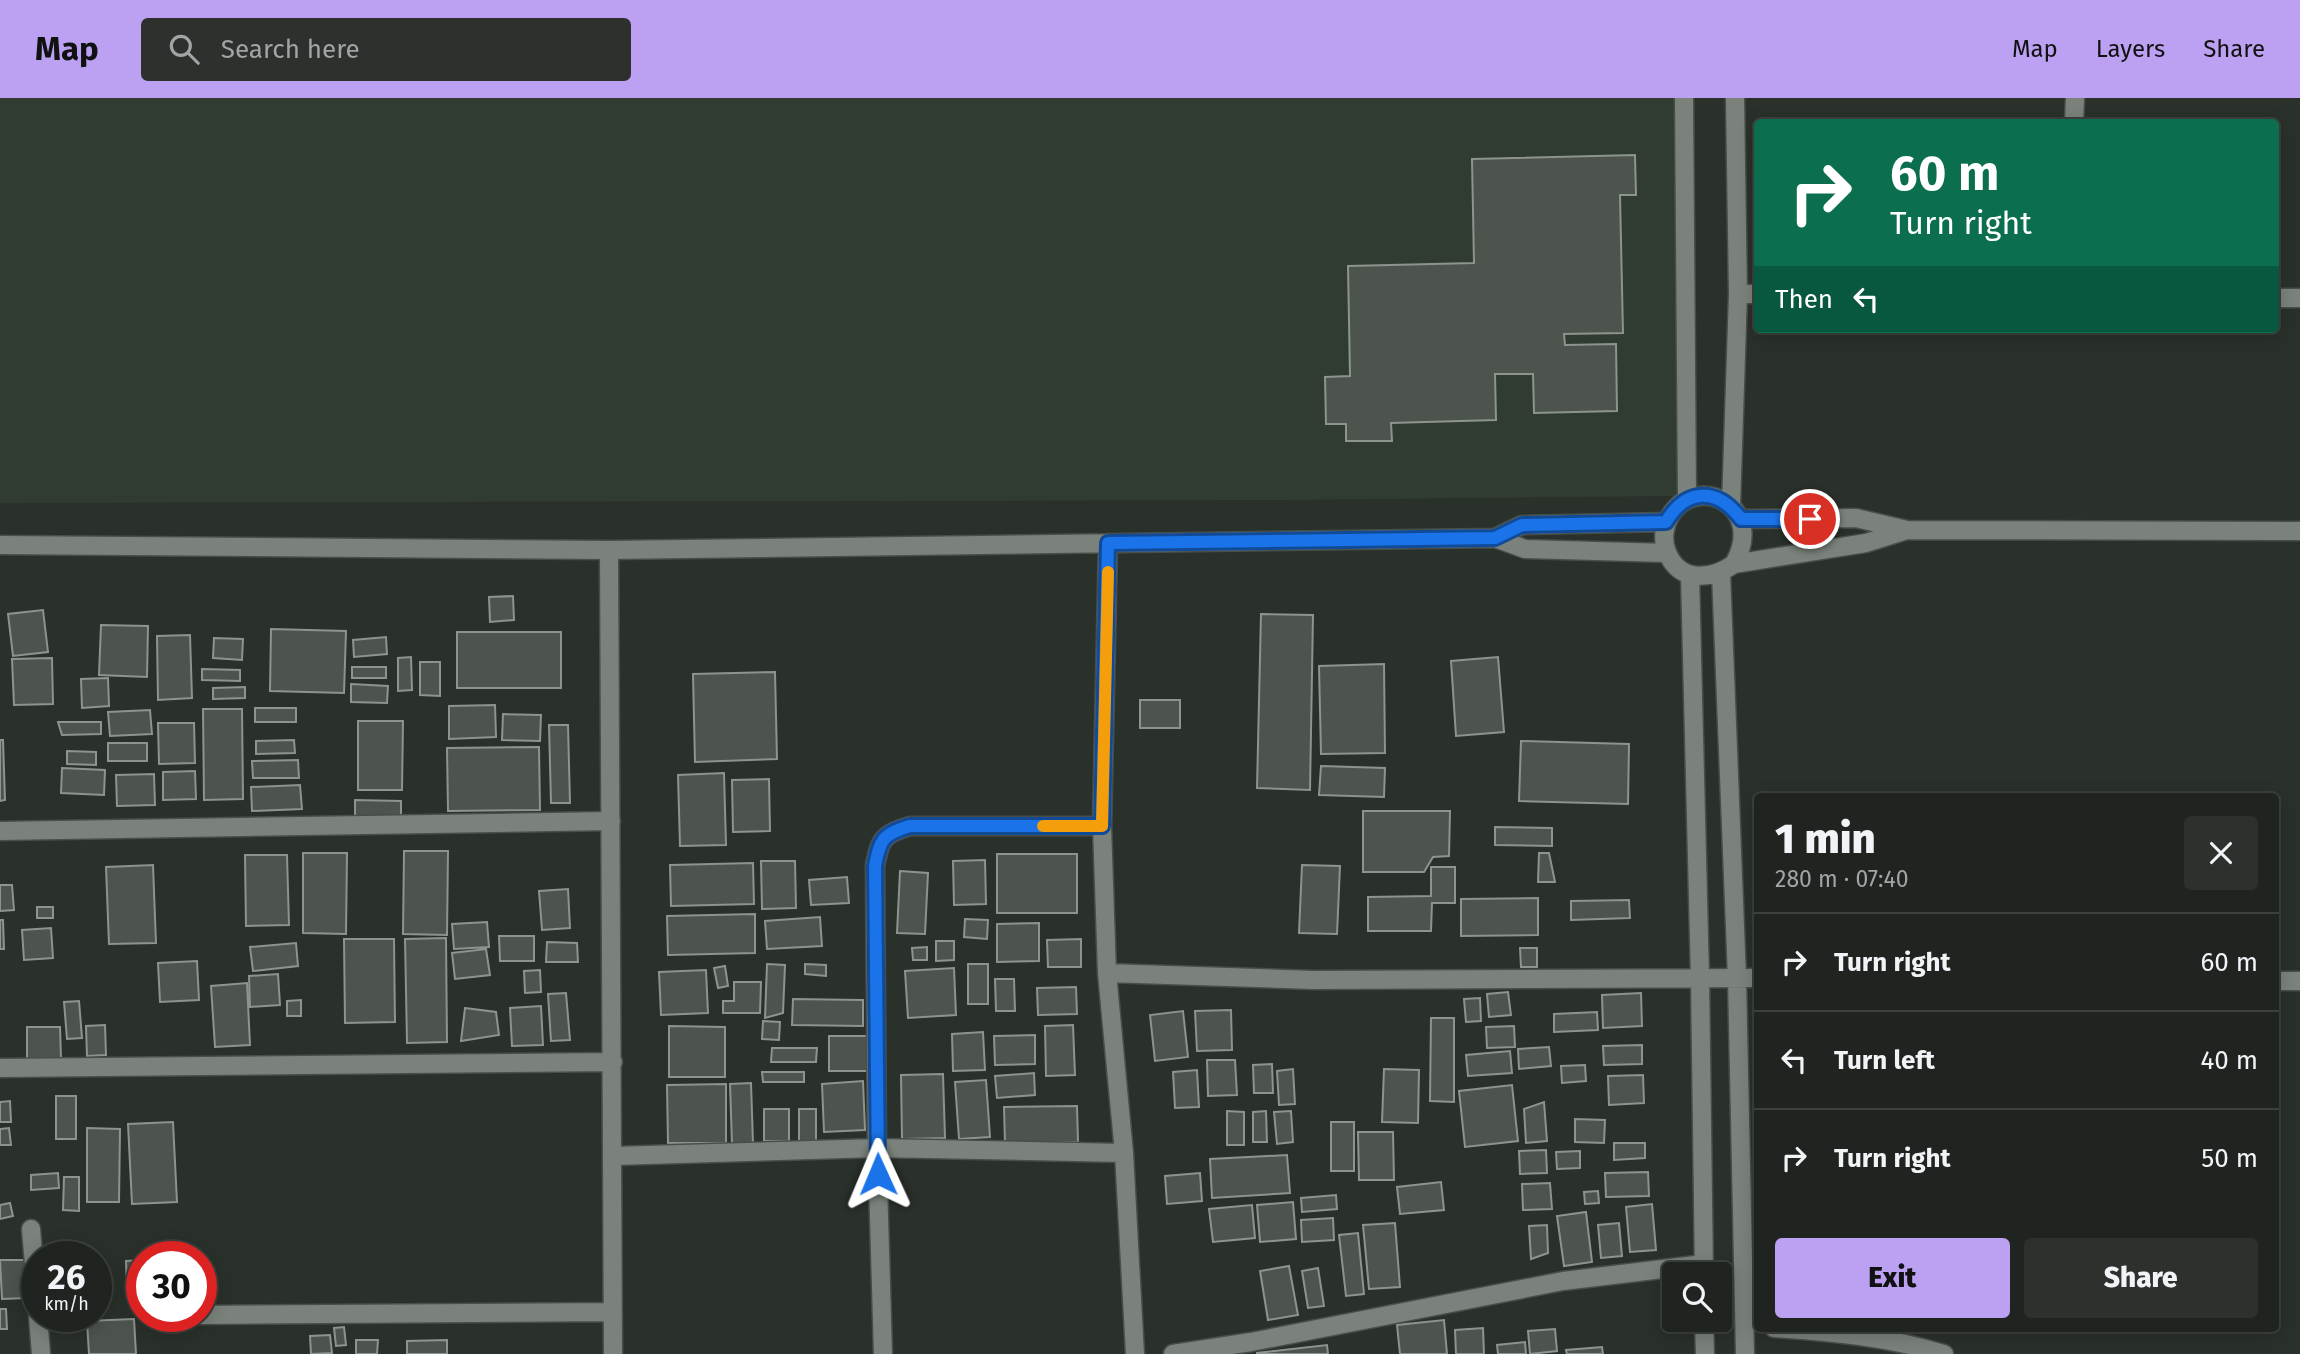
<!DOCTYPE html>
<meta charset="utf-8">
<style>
:root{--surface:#202420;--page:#2d302d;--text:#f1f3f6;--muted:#a2a4a5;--line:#3d413e;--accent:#bca0f2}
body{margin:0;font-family:"Fira Sans",sans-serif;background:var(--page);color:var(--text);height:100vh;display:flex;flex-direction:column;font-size:26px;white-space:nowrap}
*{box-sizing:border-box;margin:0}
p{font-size:23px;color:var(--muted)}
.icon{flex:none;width:38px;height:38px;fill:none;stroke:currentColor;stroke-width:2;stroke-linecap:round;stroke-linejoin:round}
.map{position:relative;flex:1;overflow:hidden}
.drawer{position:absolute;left:1754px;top:695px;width:525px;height:539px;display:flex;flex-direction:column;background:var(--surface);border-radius:7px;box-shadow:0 4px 18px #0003,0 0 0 2px var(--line)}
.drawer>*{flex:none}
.banner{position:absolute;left:1754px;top:21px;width:525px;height:214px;border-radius:7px;box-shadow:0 4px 18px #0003,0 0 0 2px var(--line);background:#0b6e4f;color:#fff;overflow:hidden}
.tools{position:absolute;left:1662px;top:1164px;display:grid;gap:14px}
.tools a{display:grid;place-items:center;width:70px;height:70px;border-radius:7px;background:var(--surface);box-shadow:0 4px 18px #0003,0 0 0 2px var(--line);font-size:35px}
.speed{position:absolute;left:21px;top:1143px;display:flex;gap:14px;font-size:35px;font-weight:700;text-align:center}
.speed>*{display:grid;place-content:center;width:91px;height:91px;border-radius:50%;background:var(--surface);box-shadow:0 4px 18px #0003,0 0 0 2px var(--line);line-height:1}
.speed small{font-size:18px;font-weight:400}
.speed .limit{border:10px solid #d22;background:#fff;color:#111}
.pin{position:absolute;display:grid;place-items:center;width:60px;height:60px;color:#fff;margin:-30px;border:4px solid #fff;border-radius:50%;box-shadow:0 2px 7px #0007}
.me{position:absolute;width:77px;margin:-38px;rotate:359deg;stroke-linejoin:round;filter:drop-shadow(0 0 5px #0008)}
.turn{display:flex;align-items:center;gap:24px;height:147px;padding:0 21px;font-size:32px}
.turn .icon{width:91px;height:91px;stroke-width:2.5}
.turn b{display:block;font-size:49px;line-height:60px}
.then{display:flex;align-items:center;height:66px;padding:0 21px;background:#0003;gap:14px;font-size:26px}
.round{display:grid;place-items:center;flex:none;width:74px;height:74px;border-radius:7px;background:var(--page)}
.head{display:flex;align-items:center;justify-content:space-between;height:119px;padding:0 21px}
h1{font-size:42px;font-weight:800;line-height:52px}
.action{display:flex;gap:14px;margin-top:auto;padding:14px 21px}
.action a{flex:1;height:80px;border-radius:7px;background:var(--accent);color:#111;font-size:28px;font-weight:800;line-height:80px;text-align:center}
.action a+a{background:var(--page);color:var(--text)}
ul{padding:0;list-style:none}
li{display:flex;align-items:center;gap:21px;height:98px;padding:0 21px;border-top:2px solid var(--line)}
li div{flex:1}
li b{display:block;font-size:26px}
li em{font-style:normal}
header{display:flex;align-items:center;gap:42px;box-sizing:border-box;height:98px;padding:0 35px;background:var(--accent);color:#111}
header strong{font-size:33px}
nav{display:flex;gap:38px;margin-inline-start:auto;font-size:24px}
.search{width:490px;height:63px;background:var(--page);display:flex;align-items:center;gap:18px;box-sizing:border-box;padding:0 24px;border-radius:7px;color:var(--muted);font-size:26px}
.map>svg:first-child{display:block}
.built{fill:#303b31}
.building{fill:#4d544e;stroke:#8c948d;stroke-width:2}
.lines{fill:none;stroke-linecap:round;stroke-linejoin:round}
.minor-casing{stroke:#484e49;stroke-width:21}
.minor{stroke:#7b827b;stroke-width:18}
.route-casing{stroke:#114b97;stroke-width:18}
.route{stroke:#1a73e8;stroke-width:12}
.slow{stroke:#f59e0b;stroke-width:12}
</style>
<header>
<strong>Map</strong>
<div class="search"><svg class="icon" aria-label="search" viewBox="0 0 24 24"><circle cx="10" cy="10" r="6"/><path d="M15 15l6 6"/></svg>Search here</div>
<nav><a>Map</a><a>Layers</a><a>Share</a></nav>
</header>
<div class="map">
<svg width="2300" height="1256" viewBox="0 0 2300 1256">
<rect width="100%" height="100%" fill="#2a302a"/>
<!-- built -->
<path class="built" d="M0 0H1677L1684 398 1288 402 0 405Z"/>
<!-- building -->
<path class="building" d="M1635 57 1636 97H1620L1623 235 1564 236 1565 247 1616 246 1617 313 1534 315 1533 276H1495L1496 322 1391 325 1392 343H1346V326H1326L1325 279 1350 278 1348 168 1474 165 1472 61Z
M513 498 514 522 490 524 489 499Z
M43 512 48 554 13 558 8 516Z
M1261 516 1313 517 1310 692 1257 690Z
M101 527 148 528 147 579 99 577Z
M271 531 346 533 344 595 270 593Z
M457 534H561V590H457Z
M190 537 192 600 158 602 157 538Z
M386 539 387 556 354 559 353 542Z
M214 540 243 541 242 562 213 560Z
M411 559 412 592 398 593V560Z
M1498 559 1504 634 1456 638 1451 563Z
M52 560 53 606 14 607 12 561Z
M420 564H440V598L420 597Z
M1384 566 1385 655 1321 656 1319 568Z
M352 569H386V580H352Z
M202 571 240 572V583L202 582Z
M775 574 777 661 695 664 693 576Z
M108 580 109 608 82 610 81 581Z
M351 586 388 588 387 605 351 604Z
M245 589V600L213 601V590Z
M1140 602H1180V630H1140Z
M495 607 496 639 449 641V608Z
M255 610H296V624H255Z
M203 611H242L243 701 204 702Z
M150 612 152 636 110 638 108 614Z
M503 616 541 617 540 643 502 642Z
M358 623H403L402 692H358Z
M58 624H101V636L62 637Z
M158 625H194L195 665 159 666Z
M549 627H568L570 705H551Z
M0 642H3L5 702 0 703Z
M294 642 295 655 256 656V643Z
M1521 643 1629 646 1628 706 1519 703Z
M108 645H147V663H108Z
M539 649 540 712 448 713 447 650Z
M67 653 96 654V667L67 666Z
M298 662 299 680H253L252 663Z
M1321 668 1385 670 1384 699 1319 697Z
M62 670 105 672 104 697 61 695Z
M195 673 196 701 163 702V674Z
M724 675 726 747 680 748 678 677Z
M154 676 155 707 117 708 116 677Z
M769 681 770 733 733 734 732 682Z
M300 687 302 711 252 713 251 689Z
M355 702 401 703V719L355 718Z
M1363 713H1450L1449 758 1433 759 1424 774H1363Z
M1495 729 1552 730V748L1495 747Z
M404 753H448L447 837 403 836Z
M303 755H347L346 836 303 835Z
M1539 755H1549L1555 784H1538Z
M997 756H1077V815H997Z
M245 757H287L289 827 246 828Z
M985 762 986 806 954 807 953 763Z
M761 763H795L796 810 762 811Z
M753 765 754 806 671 808 670 767Z
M153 767 156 845 109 846 106 769Z
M1302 767 1340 768 1337 836 1299 835Z
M1431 769H1455V805H1432L1431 833H1368V799L1431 798Z
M900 773 928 775 925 836 897 835Z
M847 779 849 805 811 807 809 782Z
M0 787H12L14 812 0 813Z
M568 791 570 830 542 832 539 793Z
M1538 800V837L1461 838V801Z
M1629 802 1630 820 1571 822V803Z
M37 809H53V820H37Z
M755 816V855L668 857 667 818Z
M820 819 822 848 767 851 765 823Z
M965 821 988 822 987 841 964 839Z
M0 822H3L4 851H0Z
M487 824 489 849 454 851 452 826Z
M1039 825V863L997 864V826Z
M51 830 53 860 24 862 22 832Z
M499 838H534V863H500Z
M446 840 447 944 407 945 405 841Z
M344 841H394L395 924 345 925Z
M1081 841V869H1048L1047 842Z
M936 843H954V862L936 863Z
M547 844 577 845 578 864H546Z
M296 845 298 868 253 873 250 849Z
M927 849V862H913L912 850Z
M1520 850H1537V869H1521Z
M486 851 490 877 455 881 452 855Z
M197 863 199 902 160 904 158 865Z
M767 866 785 867 783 915 765 920Z
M805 866 826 867V878L805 876Z
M968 866H988V906H968Z
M725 868 728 888 718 890 714 870Z
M954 870 956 917 908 920 905 873Z
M540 872 541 894 525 895 524 873Z
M706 872 708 915 661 917 659 874Z
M278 876 280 907 250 909 249 878Z
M995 881H1014L1015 913H996Z
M734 884H761L760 915H723V903H734Z
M247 885 250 947 215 949 211 888Z
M1076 889 1077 916 1038 917 1037 890Z
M1508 894 1511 917 1489 919 1487 896Z
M566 895 570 942 551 943 548 896Z
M1641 895 1642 928 1603 930 1602 897Z
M1480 900 1481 923 1466 924 1464 901Z
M793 901 863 902V928L792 927Z
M301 902V918H287V903Z
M79 903 82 940 67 941 64 904Z
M541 908 543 947 512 948 510 910Z
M465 910 496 914 499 937 461 943Z
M1231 912 1232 952 1197 953 1195 913Z
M1183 913 1188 959 1155 963 1150 917Z
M1597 914 1598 932 1554 934V916Z
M1431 920H1454V1004L1430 1003Z
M763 923 780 924 779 942 762 941Z
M105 927 106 957 87 958 86 928Z
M1073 927 1075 977 1046 978 1045 928Z
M669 928 725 929V979H669Z
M1514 928 1515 949 1487 950 1486 929Z
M27 929H60L61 960 27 961Z
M983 934 985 972 953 973 952 936Z
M1035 937V966L995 967 994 938Z
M829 938H869V973H829Z
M1642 947V966L1604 967 1603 948Z
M1549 949 1551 968 1519 971 1518 951Z
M772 950H817L816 964H771Z
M1510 953 1512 975 1468 978 1466 957Z
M1207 962H1235L1237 997 1208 998Z
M1272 966 1273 995H1254L1253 967Z
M1585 967 1586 983 1562 985 1561 968Z
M1293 971 1295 1006 1279 1007 1277 973Z
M1384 971 1419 972 1418 1025 1382 1024Z
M1197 972 1199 1009 1175 1010 1173 974Z
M762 974H804V984H763Z
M1034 975 1035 997 997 1000 995 978Z
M943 976 945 1040 902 1041 901 977Z
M1643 977 1644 1005 1609 1007 1608 978Z
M986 982 990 1039 959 1041 955 984Z
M863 983 865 1032 824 1034 822 986Z
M751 985 753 1045 732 1046 730 986Z
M726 986V1045H668L667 987Z
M1512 987 1518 1043 1465 1049 1459 993Z
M56 998H76V1041H56Z
M10 1003 11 1024H0V1004Z
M1544 1004 1547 1043 1526 1045 1524 1011Z
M1077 1008 1078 1044 1005 1045 1004 1009Z
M764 1011H789V1043H764Z
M799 1011H816V1045H799Z
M1227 1013 1244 1014V1047H1227Z
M1266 1013 1267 1044H1253V1014Z
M1291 1013 1293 1044 1277 1046 1274 1014Z
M1575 1021 1605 1022 1604 1045 1575 1044Z
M173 1024 177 1104 132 1106 128 1026Z
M1331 1024H1354V1073H1331Z
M9 1030 11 1047H0V1031Z
M87 1030 120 1031 119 1104H87Z
M1358 1034H1393L1394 1082H1359Z
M1614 1045H1645V1060L1614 1062Z
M1546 1052 1547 1075 1520 1076 1519 1053Z
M1580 1053V1070L1557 1071 1556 1054Z
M1287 1057 1290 1095 1212 1100 1210 1061Z
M1648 1074 1649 1098 1606 1099 1605 1075Z
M58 1075 59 1090 31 1092V1077Z
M1200 1075 1202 1103 1167 1106 1165 1078Z
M64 1079H79V1113L63 1112Z
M1441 1084 1444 1112 1400 1116 1397 1089Z
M1550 1085 1552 1111 1523 1112 1522 1086Z
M1598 1093 1599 1105 1585 1106 1584 1094Z
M1336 1097 1337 1111 1302 1114 1301 1100Z
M1293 1104 1296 1141 1260 1144 1257 1107Z
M10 1105 13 1118 0 1121V1107Z
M1652 1106 1656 1152 1630 1154 1626 1109Z
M1252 1107 1255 1140 1213 1144 1209 1111Z
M1586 1114 1592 1164 1564 1168 1557 1118Z
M1333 1120 1334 1142 1302 1144 1301 1122Z
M1395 1125 1400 1189 1369 1191 1363 1127Z
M1619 1125 1622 1158 1601 1160 1598 1127Z
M1547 1127 1548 1155 1531 1161 1529 1128Z
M1358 1135 1364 1196 1346 1198 1339 1137Z
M0 1162H26L27 1200 2 1201Z
M142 1162V1192L127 1193 126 1163Z
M1289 1168 1298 1217 1268 1222 1260 1173Z
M1318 1170 1324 1208 1308 1210 1302 1173Z
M0 1211H6L7 1231H0Z
M134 1221 136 1256H89L87 1223Z
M1444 1222 1447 1256H1400L1397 1227Z
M344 1229 346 1247 336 1248 334 1230Z
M1483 1230 1484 1256H1456L1455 1232Z
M1555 1231 1557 1253 1530 1256 1528 1233Z
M330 1237 332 1255 311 1256 310 1238Z
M356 1242H378L377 1256H356Z
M447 1242V1256H407V1243Z
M1525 1244 1526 1256H1498L1497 1247Z
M1327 1247 1328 1256H1257V1255Z
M1602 1249 1603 1256H1567L1566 1252Z"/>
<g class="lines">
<!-- minor casing -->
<g class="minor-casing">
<path id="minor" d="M1684 0 1687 401
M2074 24 2075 0
M1738 196H1757
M2275 200H2300
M1731 408 1738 196 1735 0
M1741 421 1856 420 1907 432 2300 433
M1495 440 1522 427 1666 424
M1108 445 1102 728 1107 875 1124 1055 1135 1256
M0 447 609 452 1495 440 1525 451 1667 455
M609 452 613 1256
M1734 466C1767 407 1696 374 1670 418 1664 428 1662 442 1667 454 1679 485 1711 482 1734 466L1866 445 1904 433
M1721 475 1737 879 1745 1256
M1690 477 1700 880 1704 1176
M0 733 611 723
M1107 875 1313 882 1757 880
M2275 883H2300
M0 970 613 964
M614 1058 877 1050 1124 1055
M31 1131 37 1202
M201 1217 612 1214
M38 1218 41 1256
M1704 1222 1705 1256
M1774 1230C1831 1234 1889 1239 1944 1256
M883 1256 877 1050 875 768C880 741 883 736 910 728H1102
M1173 1256 1251 1244 1563 1183 1704 1166"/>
</g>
<!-- minor -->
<use href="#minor" class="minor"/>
</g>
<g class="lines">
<!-- route casing -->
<g class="route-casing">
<path id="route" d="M878 1076 875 768C880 741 883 736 910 728H1102L1108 445 1495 440 1522 427 1666 424C1686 390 1717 389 1741 421H1810"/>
</g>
<!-- route -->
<use href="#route" class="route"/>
<!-- slow -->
<path class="slow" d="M1043 728H1102L1108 474"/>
</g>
</svg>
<div class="tools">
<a><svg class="icon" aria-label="search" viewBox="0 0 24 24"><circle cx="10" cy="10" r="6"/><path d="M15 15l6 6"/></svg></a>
</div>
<div class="speed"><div>26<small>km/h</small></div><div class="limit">30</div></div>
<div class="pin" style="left:1810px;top:421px;background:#d93025"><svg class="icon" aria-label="arrive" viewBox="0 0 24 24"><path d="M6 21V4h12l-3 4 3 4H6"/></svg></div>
<svg class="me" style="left:878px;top:1076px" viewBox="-20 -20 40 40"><path d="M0-17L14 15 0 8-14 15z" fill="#1a73e8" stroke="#fff" stroke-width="4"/></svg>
<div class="banner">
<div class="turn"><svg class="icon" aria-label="right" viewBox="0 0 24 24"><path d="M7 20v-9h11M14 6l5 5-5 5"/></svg><div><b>60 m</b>Turn right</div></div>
<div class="then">Then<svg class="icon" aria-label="left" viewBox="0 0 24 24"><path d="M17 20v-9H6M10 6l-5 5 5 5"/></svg></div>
</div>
<section class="drawer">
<div class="head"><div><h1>1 min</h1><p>280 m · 07:40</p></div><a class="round"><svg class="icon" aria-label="close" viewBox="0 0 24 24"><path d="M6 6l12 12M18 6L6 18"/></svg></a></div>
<ul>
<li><svg class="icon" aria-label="right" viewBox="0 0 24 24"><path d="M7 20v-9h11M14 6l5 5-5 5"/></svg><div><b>Turn right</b></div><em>60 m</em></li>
<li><svg class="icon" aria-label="left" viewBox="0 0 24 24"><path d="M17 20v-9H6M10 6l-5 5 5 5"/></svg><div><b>Turn left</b></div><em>40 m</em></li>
<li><svg class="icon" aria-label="right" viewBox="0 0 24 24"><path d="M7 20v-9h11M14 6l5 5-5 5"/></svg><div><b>Turn right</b></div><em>50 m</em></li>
</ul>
<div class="action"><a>Exit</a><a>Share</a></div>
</section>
</div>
